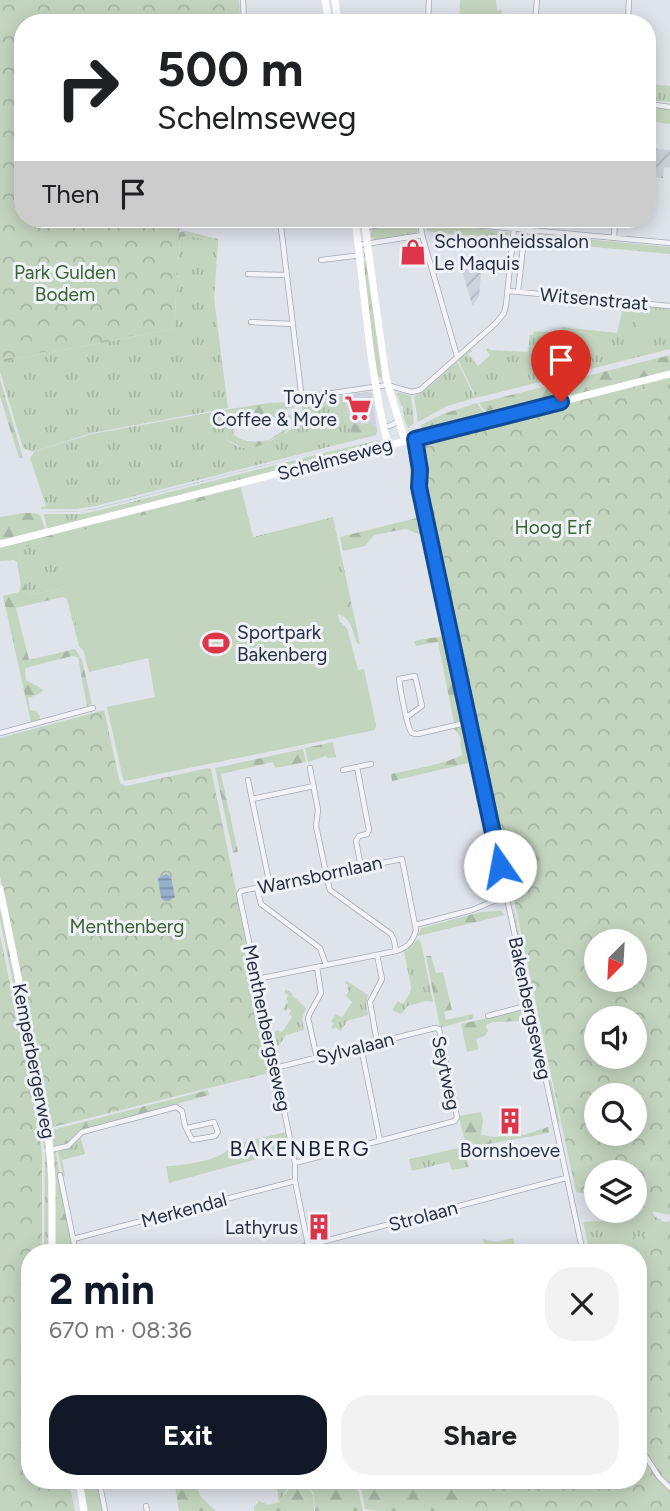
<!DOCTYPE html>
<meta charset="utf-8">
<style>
:root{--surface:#fff;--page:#f2f2f2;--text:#202124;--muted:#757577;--accent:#111827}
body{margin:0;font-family:Figtree,sans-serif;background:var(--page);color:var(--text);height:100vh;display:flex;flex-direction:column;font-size:26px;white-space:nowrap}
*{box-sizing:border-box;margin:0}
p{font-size:23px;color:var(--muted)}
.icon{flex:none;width:38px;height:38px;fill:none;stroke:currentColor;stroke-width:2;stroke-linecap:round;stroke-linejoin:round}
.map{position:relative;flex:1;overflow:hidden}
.side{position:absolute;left:21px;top:1244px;width:626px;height:245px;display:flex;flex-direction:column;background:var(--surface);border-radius:28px;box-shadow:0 4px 18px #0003}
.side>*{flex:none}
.guide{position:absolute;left:14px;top:14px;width:642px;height:214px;border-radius:28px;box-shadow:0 4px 18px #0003;background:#fff;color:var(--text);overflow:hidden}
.needle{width:46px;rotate:204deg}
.tools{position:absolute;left:584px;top:929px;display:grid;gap:14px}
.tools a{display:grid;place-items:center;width:63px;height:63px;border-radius:50%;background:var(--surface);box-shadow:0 4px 18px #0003;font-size:35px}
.pin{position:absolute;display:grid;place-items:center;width:60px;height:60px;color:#fff;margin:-72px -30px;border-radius:50% 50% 50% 0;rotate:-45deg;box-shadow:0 0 7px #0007}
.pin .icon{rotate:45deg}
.me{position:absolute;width:77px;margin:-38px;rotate:348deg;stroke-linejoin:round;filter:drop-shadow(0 0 5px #0008)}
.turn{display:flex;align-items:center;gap:24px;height:147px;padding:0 28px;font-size:32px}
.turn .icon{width:91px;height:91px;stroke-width:2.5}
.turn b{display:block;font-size:49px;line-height:60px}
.then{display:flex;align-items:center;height:66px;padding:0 28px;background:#0003;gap:14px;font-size:26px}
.round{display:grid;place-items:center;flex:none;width:74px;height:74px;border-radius:28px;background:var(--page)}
.headline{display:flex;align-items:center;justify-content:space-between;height:119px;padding:0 28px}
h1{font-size:42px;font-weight:700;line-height:52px;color:var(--accent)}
.action{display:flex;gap:14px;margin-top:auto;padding:14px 28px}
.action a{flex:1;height:80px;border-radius:28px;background:var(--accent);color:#fff;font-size:28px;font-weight:700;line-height:80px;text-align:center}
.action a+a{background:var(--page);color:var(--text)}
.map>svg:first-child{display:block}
.built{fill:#cdd2dc}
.industrial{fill:url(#industrial-furrows)}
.grass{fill:url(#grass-tufts)}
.forest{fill:url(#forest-firs)}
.park{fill:url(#park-crowns);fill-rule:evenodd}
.garden{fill:#c4d5bf}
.water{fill:url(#water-rules)}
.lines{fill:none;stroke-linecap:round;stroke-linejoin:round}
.street-casing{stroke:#a4aab5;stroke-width:6}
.street{stroke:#f2f4f8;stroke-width:4.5}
.secondary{stroke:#fff;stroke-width:7}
.route-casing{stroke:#114b97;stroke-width:18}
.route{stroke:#1a73e8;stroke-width:12}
.labels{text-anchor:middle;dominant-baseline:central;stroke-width:6;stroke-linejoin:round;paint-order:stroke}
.poi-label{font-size:19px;fill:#263043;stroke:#eff2f7;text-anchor:start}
.park-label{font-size:19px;fill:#3a6132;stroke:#eff2f7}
.street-label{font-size:19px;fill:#263043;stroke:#eff2f7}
.neighbourhood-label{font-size:21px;letter-spacing:2px;fill:#182134;stroke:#eff2f7}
</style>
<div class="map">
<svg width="670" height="1511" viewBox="0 0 670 1511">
<defs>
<pattern id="industrial-furrows" width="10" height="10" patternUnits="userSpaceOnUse" patternTransform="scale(1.75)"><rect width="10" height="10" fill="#cdd2dc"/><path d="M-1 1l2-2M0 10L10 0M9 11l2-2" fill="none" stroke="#b0b5be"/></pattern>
<pattern id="grass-tufts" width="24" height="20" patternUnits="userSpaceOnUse" patternTransform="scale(1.75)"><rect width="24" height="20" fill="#c4d5bf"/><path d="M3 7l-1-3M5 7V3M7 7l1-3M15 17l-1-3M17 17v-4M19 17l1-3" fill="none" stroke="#a8b7a5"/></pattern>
<pattern id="forest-firs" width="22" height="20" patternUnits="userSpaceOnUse" patternTransform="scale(1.75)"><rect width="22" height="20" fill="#c4d5bf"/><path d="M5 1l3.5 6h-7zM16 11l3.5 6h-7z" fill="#a8b7a5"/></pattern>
<pattern id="park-crowns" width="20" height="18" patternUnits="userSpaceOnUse" patternTransform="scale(1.75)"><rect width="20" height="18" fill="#c4d5bf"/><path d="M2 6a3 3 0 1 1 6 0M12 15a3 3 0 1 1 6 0" fill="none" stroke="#a8b7a5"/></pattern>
<pattern id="water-rules" width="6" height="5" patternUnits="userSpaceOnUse" patternTransform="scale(1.75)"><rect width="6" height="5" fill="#96b0ce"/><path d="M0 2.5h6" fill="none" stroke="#7a90a9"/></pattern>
</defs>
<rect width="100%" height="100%" fill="#dfe3ea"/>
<!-- built -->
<path class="built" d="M367 392 372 393 377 430 376 427 366 423 358 425 350 421 344 395Z"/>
<!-- industrial -->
<path class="industrial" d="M651 148 670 150V168L664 167 663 178 653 177 654 164 650 163Z
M459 260 482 262 479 296 473 305H472Z"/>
<!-- grass -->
<path class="grass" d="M649 84 670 86V102L648 100Z
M648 107 670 109V124L648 121Z
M413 223 416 224 418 231 415 234 376 240 371 237V232L372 228Z
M443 224 445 226 468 227 471 228 507 232 509 233 508 240 425 231C429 223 436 226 443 224Z
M530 234 670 247V254L528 241V235Z
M188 236 218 242 214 299 228 408 92 433 32 452 23 448 0 372V362L173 329 174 327 180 237Z
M366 261 383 377 381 379 377 375 363 262Z
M624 304 670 309V349L558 377 549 347 548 348 556 378 476 398 458 360 470 349 472 351 468 354 478 366 490 355 486 350 488 348 490 350 528 352 530 335H533L534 331 561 333 562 327 617 333Z
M457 361 475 398 447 406 418 422 414 396 422 392Z
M398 392 411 396 414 423 408 428 404 418 403 406H401L398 396 396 395Z
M337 403 343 408 352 436 377 431 376 435 95 506 76 509H41V507L46 506 30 458 34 452 42 449 92 434 224 410 227 440C233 444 241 449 248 448 259 448 295 430 302 421 305 417 307 411 309 406Z
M367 439 96 509 76 512H45L81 511 96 508Z
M380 440 377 446 47 529 44 515V514H81L96 511 319 454Z
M242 492 253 537 333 517 360 644 357 643C352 631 351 614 334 614L245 568 221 497Z
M167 510 84 648 82 649 79 646 67 599 63 597 61 589 29 595 18 549Z
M483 763 485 769 512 899 510 900 481 765Z
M0 903 41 1102 47 1149H44L40 1114 0 920Z
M513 909H514L560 1123 556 1119 513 913H514Z
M418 939 421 942 433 1002 426 1001 408 1006 401 1014 392 1010 398 1001 403 1004 410 993 411 987 404 951Z
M347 981 368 995 366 1005 368 1015 347 1021 341 1031 335 1027 334 1029 331 1028 334 1023 331 1021 336 1014 341 1017 343 1016 352 1002 346 996 349 991 347 988 348 985 345 983Z
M286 989 293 994 292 995 306 1008 302 1019 304 1030 286 1035 278 1047 274 1033 277 1030 282 1032 292 1017 289 1014 291 1010 288 1008 286 1011 283 1009 288 1001 286 999 288 995 284 992Z
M80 1135 85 1154 62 1160 65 1176H63L58 1152 73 1145Z
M464 1147 469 1167 452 1170 449 1162 412 1171 409 1159Z
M45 1151H47L50 1253H44Z
M54 1152H56L65 1211 55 1212Z
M635 1208 652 1211 654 1216 664 1222 670 1221V1313L639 1253H590L583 1222 625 1219V1211H635Z
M276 1481H303L313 1495 314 1506 307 1504 299 1489 295 1486 287 1489 279 1502Z"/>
<!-- forest -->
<path class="forest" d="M186 231 218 239V242L188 236 180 237 174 327 173 329 0 362V357L180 232Z
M670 355V371L490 417 479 403Z
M0 379 23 458H19L0 396Z
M344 395 350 421 359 425 370 423 376 427 377 431 352 436 343 408 337 404 310 406 300 423 286 431 283 436 272 439 266 444 246 449 227 440 224 410 269 403 295 402V407L286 409 287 415H296L292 419C271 419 256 409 235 416L234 435C245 443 256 442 269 440 276 434 298 424 301 417 303 411 301 406 303 400Z
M477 403 488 418 422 433 421 425 443 414Z
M241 487 242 492 18 549 29 595 61 589 63 597 16 608 29 660 75 649 82 660 92 704 87 706 78 657 72 656 29 667 25 669 26 680 44 690 37 695 28 698 30 710 36 711 40 716V720L31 722 3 596 19 592 21 586 17 562 14 560 0 561V548Z
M24 513C42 513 40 513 45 529L0 540V517Z
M417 518 421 534C414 534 412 530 405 529L374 535 365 546 343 551 340 537Z
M443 636 447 638 465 719 454 723 438 642 416 646 414 641Z
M465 725 474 760 469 763 392 781 391 774C401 772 459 761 462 754 462 752 461 751 461 749 460 737 462 737 454 729V726Z
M333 742 336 757 327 758 326 756 308 762 305 748Z
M303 749 306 762 275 768 273 762 221 774 238 852 233 853 215 768Z
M502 911 505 915 418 936 421 928 481 912Z
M426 956H431L436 973 443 972 452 1010 444 1012 446 1020 472 1014 474 1018 440 1028Z
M522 1010 524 1021 493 1022 486 1025 488 1031 485 1036 476 1039 479 1049 467 1052 461 1024Z
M208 1090 209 1095 81 1130C71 1137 68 1148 53 1145L52 1130Z
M481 1112 483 1120 481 1135 496 1137 512 1133 524 1135 548 1127 549 1133 488 1144 487 1151 468 1156 459 1116Z
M65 1211 74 1253H55V1212Z
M513 1238 516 1248 495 1253H486L483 1239 496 1242Z
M82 1481H97L103 1511H88Z
M174 1481H195L200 1496 216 1511H179Z
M305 1481H356L363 1511H315L314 1494Z
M360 1481H485L469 1511H376L365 1509Z
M291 1486H295L299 1489 307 1504 314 1506V1511H254V1507L259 1501 268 1505 279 1502Z"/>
<!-- park -->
<path class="park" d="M0 0H239L240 18 233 23H23V219H180L172 325 162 330 0 360Z
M670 377V1215L635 1208V1172H597V1197L576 1192 486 768 483 760 480 738 477 735 425 493 422 440ZM597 942H635V980H597ZM597 1018H635V1057H597ZM597 1096H635V1134H597Z
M104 710 120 783 126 786 208 768 211 769 273 1070V1072L53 1127H51L43 1081 0 876V738Z
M0 935 39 1126 42 1155V1253H30V1480L69 1481 75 1511H0Z
M670 1231V1511H465L482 1481 639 1480V1253H590L588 1245Z"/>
<!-- garden -->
<path class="garden" d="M460 0H496L497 10H502L501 23H459Z
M638 318 670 320V337L636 334Z
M240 491 253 538 327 520 347 608 337 611 340 622 347 628 358 670 364 669 376 725 375 730 125 781 123 779 107 707 155 697 148 658 89 672 66 586 59 536Z
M286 1132 288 1143 277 1146 279 1153 169 1183 166 1166C182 1166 222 1160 231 1147V1145Z"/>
<!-- water -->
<path class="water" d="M166 874 171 877 175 897 169 901H164L161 898 158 878Z"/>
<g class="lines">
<!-- street casing -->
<g class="street-casing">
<path id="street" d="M243 0 244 23
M428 23 429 0
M535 23 537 0
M628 23 629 0
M648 104 670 107
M280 219 301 392 306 397 387 385 412 392 420 390 496 323 504 313 506 305 514 228
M420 220 422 235 457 356
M364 227 420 220 670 243
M614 238 615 219
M359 245 422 235
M321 260 362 255
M248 274 287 275
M508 291 670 306
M518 292 525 229
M251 322 292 324
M383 425C390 428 395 424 399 419
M415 439 420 470 419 482
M409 441 583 1253
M407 717 422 706 415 676 399 679C400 687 407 729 412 733 414 734 416 734 418 734L469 722
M0 733 93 708
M357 767 369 830 367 834 359 836 356 841 361 867
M310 768 318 810 316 826 329 887 330 890 391 934 394 940 396 951
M343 770 371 764
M248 780 270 886
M252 799 314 786
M257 889 261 904 320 948 326 965
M415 925 472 910 506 896
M257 979 396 951C407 948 413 942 416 930L402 859 241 891 239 894 295 1163V1181L308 1245 312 1253
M488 1016 529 1005
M377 1042 370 1002 382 979 377 955
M361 1047 380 1141
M317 1058 308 1018 310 1013 321 993 317 967
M275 1068 435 1028 439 1029 457 1117 455 1121 295 1163
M50 1150 68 1146 82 1132 176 1107 182 1111 185 1126 192 1140 215 1136 218 1132 214 1122 187 1128
M60 1175 76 1253
M73 1239 295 1181
M279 1253 566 1178
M639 1446 659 1477 670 1488
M99 1480 105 1511
M146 1506 147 1511"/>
</g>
<!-- street -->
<use href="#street" class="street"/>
<!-- secondary -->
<path class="secondary" d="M325 0 329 23
M335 0 338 23
M355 219C365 294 369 371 388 445
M364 219 386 378 405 441
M0 544 670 374
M0 889 47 1119 52 1179V1253
M79 1480 84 1511"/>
</g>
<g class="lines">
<!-- route casing -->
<g class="route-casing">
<path id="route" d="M500 866 419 487 420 470 415 439 561 402"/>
</g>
<!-- route -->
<use href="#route" class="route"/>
</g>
<!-- icons -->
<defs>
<g id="shop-bare" transform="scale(2.1)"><path d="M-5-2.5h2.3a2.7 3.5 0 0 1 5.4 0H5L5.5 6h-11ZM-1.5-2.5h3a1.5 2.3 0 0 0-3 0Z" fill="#dd364b" stroke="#eff2f7" stroke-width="2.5" paint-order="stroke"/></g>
<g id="supermarket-bare" transform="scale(2.1)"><path d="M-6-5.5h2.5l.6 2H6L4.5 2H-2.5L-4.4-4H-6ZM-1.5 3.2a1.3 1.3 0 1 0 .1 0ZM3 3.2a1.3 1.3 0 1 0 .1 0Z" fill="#dd364b" stroke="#eff2f7" stroke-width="2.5" paint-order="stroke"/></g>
<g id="stadium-bare" transform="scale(2.1)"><path d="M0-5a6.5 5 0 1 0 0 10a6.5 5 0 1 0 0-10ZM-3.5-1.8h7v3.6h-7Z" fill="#dd364b" stroke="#eff2f7" stroke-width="2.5" paint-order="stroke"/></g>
<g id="building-bare" transform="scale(2.1)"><path d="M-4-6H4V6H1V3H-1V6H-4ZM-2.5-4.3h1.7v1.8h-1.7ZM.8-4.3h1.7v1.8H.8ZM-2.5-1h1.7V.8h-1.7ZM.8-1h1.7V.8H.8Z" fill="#dd364b" stroke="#eff2f7" stroke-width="2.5" paint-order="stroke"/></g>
</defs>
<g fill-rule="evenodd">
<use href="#shop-bare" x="413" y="252"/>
<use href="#supermarket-bare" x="358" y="408"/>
<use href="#stadium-bare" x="216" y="643"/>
<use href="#building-bare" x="510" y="1121"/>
<use href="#building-bare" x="319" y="1227"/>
</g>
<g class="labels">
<!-- poi labels -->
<g class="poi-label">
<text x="434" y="241">Schoonheidssalon<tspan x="434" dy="22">Le Maquis</tspan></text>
<text x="337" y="397" text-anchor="end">Tony's<tspan x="337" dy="22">Coffee &amp; More</tspan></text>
<text x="237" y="632">Sportpark<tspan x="237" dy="22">Bakenberg</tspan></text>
<text x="510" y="1150" text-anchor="middle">Bornshoeve</text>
<text x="298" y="1227" text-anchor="end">Lathyrus</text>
</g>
<!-- park labels -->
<g class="park-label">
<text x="65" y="272">Park Gulden<tspan x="65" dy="22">Bodem</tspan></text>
<text x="553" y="527">Hoog Erf</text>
<text x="127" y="926">Menthenberg</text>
</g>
<!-- street labels -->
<g class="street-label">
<text transform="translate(594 299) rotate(5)">Witsenstraat</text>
<text transform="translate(335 459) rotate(-15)">Schelmseweg</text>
<text transform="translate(320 875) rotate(-12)">Warnsbornlaan</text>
<text transform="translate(530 1008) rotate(78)">Bakenbergseweg</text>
<text transform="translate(267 1028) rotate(78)">Menthenbergseweg</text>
<text transform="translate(355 1048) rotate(-14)">Sylvalaan</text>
<text transform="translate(34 1061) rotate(79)">Kemperbergerweg</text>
<text transform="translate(446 1073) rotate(78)">Seytweg</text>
<text transform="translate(184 1210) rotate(-15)">Merkendal</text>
<text transform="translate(423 1216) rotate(-15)">Strolaan</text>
</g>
<!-- neighbourhood labels -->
<g class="neighbourhood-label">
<text x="300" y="1148">BAKENBERG</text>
</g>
</g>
</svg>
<div class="tools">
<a><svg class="needle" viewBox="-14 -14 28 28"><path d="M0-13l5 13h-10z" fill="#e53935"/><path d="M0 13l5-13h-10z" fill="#757577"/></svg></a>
<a><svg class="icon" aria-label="sound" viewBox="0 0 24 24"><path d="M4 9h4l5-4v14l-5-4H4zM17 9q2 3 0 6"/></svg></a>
<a><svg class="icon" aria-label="search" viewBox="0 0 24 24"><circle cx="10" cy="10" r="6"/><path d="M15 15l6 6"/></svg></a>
<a><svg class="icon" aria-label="layers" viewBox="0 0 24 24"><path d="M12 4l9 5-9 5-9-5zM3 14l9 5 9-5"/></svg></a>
</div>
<div class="pin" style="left:561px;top:402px;background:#d93025"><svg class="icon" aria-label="arrive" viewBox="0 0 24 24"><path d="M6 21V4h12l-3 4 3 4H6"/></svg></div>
<svg class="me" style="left:500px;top:866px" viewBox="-20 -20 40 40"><circle r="19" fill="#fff"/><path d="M0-13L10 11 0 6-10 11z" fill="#1a73e8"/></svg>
<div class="guide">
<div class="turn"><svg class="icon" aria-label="right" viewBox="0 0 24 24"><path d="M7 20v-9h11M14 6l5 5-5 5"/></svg><div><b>500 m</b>Schelmseweg</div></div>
<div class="then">Then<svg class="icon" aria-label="arrive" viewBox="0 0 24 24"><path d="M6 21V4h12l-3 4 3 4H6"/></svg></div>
</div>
<section class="side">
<div class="headline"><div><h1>2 min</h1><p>670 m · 08:36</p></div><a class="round"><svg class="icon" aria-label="close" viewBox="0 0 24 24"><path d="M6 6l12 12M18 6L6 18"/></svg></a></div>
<div class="action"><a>Exit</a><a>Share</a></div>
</section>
</div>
